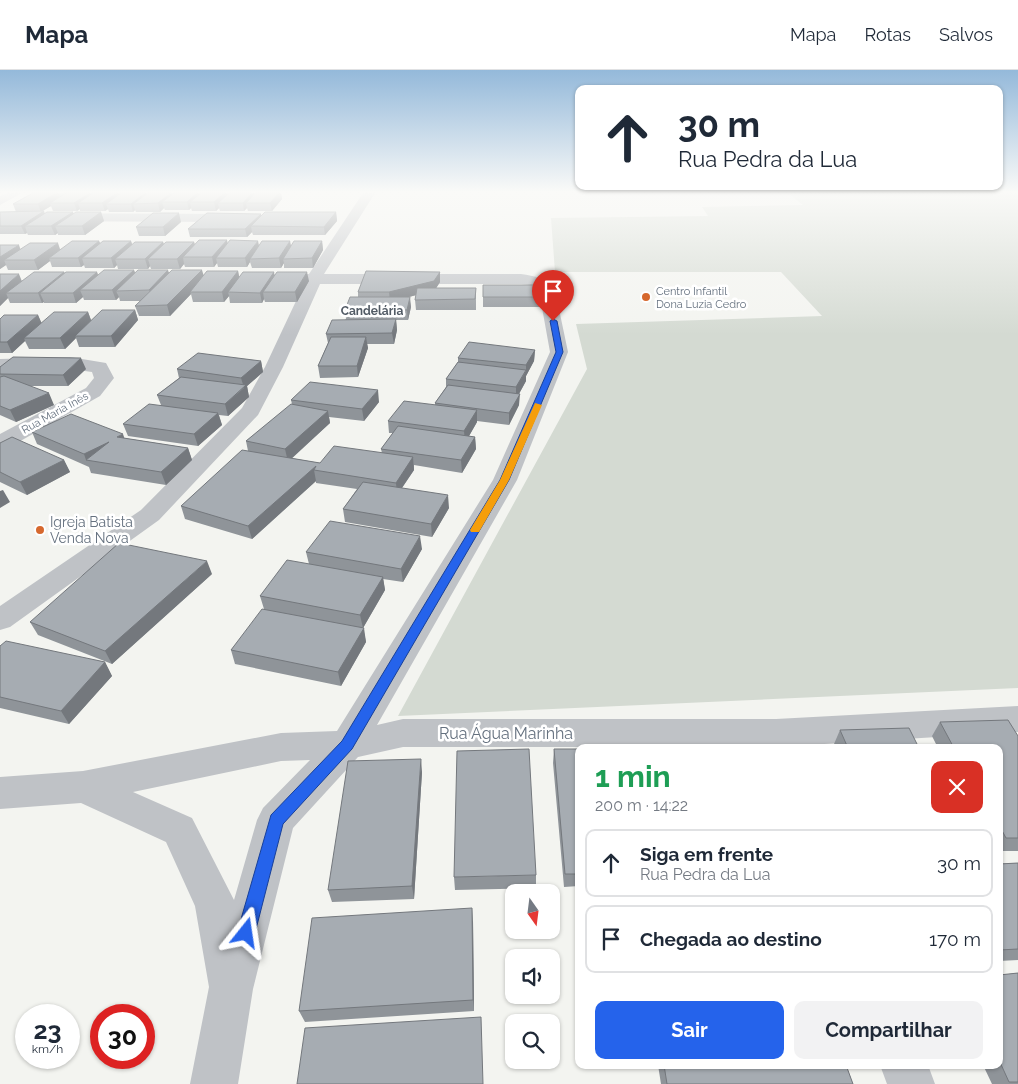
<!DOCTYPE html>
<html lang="pt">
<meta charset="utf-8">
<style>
:root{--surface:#fff;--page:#f2f2f3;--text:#1f2937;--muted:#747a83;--line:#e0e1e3;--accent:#2563eb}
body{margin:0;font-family:Raleway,sans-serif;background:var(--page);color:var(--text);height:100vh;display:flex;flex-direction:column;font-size:19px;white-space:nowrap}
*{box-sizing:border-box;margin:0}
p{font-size:16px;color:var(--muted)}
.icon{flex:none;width:28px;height:28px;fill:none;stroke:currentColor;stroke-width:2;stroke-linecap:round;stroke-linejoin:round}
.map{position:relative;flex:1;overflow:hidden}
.drawer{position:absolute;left:575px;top:674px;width:428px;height:325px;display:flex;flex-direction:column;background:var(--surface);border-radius:10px;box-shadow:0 1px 4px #0004}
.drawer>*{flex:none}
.top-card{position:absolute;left:575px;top:15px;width:428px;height:105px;border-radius:10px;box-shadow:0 1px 4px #0004;background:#fff;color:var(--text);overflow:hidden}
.needle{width:32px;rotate:166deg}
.fabs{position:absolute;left:505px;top:814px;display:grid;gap:10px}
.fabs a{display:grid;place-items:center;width:55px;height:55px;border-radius:10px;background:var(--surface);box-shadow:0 1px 4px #0004;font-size:25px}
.speed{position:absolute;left:15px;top:934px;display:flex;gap:10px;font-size:25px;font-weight:700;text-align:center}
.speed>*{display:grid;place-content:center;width:65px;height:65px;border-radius:50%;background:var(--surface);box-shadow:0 1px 4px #0004;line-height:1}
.speed small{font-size:12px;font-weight:400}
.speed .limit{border:8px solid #d22;background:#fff;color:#111}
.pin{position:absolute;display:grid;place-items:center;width:42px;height:42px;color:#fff;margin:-51px -21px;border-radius:50% 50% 50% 0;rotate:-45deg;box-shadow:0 0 5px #0007}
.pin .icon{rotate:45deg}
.me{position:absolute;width:55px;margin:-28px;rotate:15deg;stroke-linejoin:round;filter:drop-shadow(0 0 4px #0008)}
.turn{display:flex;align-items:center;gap:18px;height:105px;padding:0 20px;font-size:22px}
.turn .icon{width:65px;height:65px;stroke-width:2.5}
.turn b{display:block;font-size:35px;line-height:42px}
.round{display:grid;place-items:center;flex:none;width:52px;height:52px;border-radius:10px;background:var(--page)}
.head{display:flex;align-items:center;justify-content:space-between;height:85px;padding:0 20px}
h1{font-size:30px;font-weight:700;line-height:38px;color:#1e9e55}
.action{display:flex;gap:10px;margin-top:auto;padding:10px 20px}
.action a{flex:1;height:58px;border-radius:10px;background:var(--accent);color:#fff;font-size:20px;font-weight:700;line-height:58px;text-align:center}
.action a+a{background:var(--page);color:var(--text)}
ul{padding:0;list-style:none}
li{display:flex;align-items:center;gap:15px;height:68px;margin:0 10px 8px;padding:0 10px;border:2px solid var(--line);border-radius:10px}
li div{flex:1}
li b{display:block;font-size:19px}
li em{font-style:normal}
header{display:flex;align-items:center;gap:30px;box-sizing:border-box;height:70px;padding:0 25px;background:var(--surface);border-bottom:1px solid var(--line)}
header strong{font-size:24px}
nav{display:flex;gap:28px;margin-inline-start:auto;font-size:18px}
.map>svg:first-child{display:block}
.green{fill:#d4dad2}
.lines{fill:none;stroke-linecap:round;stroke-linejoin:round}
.minor{fill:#bfc2c6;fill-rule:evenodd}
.wall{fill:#8f9499}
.shaded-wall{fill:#74787d}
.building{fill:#a6acb2;stroke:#74787d}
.route{fill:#2563eb;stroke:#184099}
.slow{fill:#f59e0b}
.poi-dot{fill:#d6682e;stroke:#fff;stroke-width:2}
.labels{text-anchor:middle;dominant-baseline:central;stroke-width:5;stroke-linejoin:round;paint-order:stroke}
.far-poi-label{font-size:11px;fill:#65717f;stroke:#fff;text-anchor:start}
.far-street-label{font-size:11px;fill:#65717f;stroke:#fff}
.far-neighbourhood-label{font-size:12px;font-weight:bold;fill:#525b65;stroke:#fff}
.poi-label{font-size:14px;fill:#65717f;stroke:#fff;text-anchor:start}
.near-street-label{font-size:16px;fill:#65717f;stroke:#fff}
</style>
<header>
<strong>Mapa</strong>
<nav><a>Mapa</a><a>Rotas</a><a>Salvos</a></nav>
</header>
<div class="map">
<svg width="1018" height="1014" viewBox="0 0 1018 1014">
<rect width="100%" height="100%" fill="#f3f4f0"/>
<!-- green -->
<path class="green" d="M788 123H1018V618L398 646 587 299 576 254 822 246 781 202H555L551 148 708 146 702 137 803 135Z"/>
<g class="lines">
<!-- minor -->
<path class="minor" d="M8 123H22L0 135V126Z
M363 123H375L324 204H521C535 206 546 208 555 220L568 282 517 410 377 655 403 649H776L1018 636V662L776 677H403L358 687 293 758 253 919 238 1014H190L209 917 195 836 166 772 81 733 0 739V707L83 701 281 663 337 661 493 410 550 282 539 221 530 215 521 214H320L283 297 258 345 159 450 10 557 0 560V536L141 440 242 338 265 297 304 214H270L265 212 262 209 265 206 270 204H309ZM310 690 263 738 257 750 234 830 192 748 133 722 281 691Z
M0 143 237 144 243 148 237 152 0 151Z
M70 287 106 293 114 308 100 326 8 378 0 380V364L86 318 94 308 92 302 70 299 0 301V289Z
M880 995H928L935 1014H887Z"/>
</g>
<!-- wall -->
<path class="wall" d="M33 123H120V124L227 123 228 124 281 123 282 129 272 141H248L247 138 244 141H220L219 138 216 141H192L191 138 189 140H165L164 138 160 142H136L135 140 133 142H109L108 139 105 141H80V139L77 141H53L51 136 42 141 45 144 73 142V144L101 142 104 151 85 165H58V163L55 165H28L27 163 25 164H0V142H16L13 134Z
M336 142 337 151 325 165H253L252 162 247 167H190L188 159 261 146Z
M181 152 165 166H139L136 157Z
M99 171 100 173 131 171 132 175 163 172 164 174 194 172 195 175 228 174 259 176H291L322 171 323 180 313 198H284V193L281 198H252L250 192 247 197H218L217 193 214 197H185L184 194 180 199H151L150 196 148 199H118L117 195 114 198H85L84 195 81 197H52L50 191 38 200H8L6 195 0 199V175L20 179H60Z
M134 200 135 203 169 202 203 205 238 201 239 207 274 202V205L309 211 297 232H265L264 229 262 233H230L229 226 224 232H193L191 224 170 246H139L135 236 141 231H120L119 227 116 230H84L83 227 76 233H44V232L42 233H10L8 228 0 236V204L22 211 64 202 65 203 97 202 98 205Z
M440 202V212L436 218H476V240H416L415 230 416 225 409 227 411 237 408 250H396L397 260 394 274H367L368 278 358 307 320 308 318 296 328 273 326 264 346 249 345 240 358 227V222Z
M483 215 543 227V237H483Z
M135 240 138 250 115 277H79L76 268 65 279H29L25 271 12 283H0V249L38 245 41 253 88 242 91 250Z
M535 280 534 291 526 306V311L519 324V335L509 355 477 351V352L469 366 475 367 476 379 462 403 414 395V400L402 418 449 438 432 467 345 452 343 439 357 419 316 413V411L252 469 185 449 181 436 248 381 246 371 292 334 291 330 379 332 364 351 329 347 330 353 291 388 320 393 382 383 381 379 393 363H389L388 351 435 335V333L446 317V309L458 292V288Z
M261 291 263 302 247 316 249 327 228 346 219 345 222 355 198 376 128 366 123 354 161 335 157 325 179 308 177 299Z
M0 297 86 299 68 316H29L54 335 16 352 0 345Z
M32 362 124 368 188 378 192 390 166 415 91 403 89 397 37 374Z
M0 373 64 390 70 402 27 425 0 412Z
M422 479 403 512 383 509 385 520 363 558 366 572 341 616 235 594 231 580 264 539 260 526 309 494 306 482Z
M212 504 112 594 38 565 30 552Z
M0 576 105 592 112 606 69 654 0 638Z
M940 652 1018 666V781H999V678H938L932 666Z
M840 660 919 678H835L834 674Z
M554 679H579V816L564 817 553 693Z
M422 702 414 829 332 832 328 820Z
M1018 793V890L999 891V794Z
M536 805V818L455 820 454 807Z
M473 851 474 941 305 952 299 941Z
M1018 903V1014H992L983 995H999V905Z
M658 995H846L853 1014H661Z"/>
<!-- shaded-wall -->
<path class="shaded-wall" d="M56 123H58L61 130 50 133 51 136 41 142 38 134Z
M90 123H94L78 133 80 139 77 141 74 133Z
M117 123H120L122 129 106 134 108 139 105 141 102 133Z
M145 123H147L133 134 135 140 133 142 131 134Z
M171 123H173L162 132 164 138 160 142 158 133Z
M197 123H201L190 132 191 138 189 140 187 132Z
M224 123H227L229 128 218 133 219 138 216 141 214 132Z
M252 123H254L256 129 246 133 247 138 244 141 243 133Z
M279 123H281L282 129 272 141 270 133Z
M44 141 47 150 25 156 27 163 25 164 21 156Z
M73 142 76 151 55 156 58 163 55 165 51 156Z
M101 142 104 151 85 165 82 156Z
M336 142 337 151 325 165 324 157Z
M179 143 181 152 165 166 163 157Z
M261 144 262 152 251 156 252 162 247 167 245 159Z
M227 170 229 179 216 188 217 193 214 197 212 187Z
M99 171 103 180 82 188 84 195 81 197 78 188Z
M131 171 134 180 115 189 117 195 114 198 111 188Z
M258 171 260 180 250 189V192L247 197 245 188Z
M290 171 292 180 283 189 284 193 281 198 279 188Z
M322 171 323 180 313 198 312 188Z
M163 172 166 181 148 189 150 196 148 199 145 189Z
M194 172 197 181 183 187 184 194 180 199 177 189Z
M58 173 61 182 49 188 50 191 38 200 34 190Z
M19 175 22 184 4 190 6 195 0 199V187Z
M134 200 137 209 116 221 119 227 116 230 112 220Z
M168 200 171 210 152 231 149 220Z
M202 200 205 210 190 222 191 224 170 246 167 235Z
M238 201 240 211 228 222 229 226 224 232 222 222Z
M64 202 68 212 40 223 44 232 42 233 38 223Z
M97 202 100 212 80 220 83 227 76 233 73 223Z
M274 202 275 211 263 222 264 229 262 233 260 223Z
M307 202 309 211 297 232 295 222Z
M440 202V212L435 220 390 232 389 222Z
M19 204 23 214 6 223 8 228 0 236V221Z
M410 227 411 237 408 250 407 240Z
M135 240 138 250 115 277 111 266Z
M88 242 92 253 75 266 76 268 65 279 60 268Z
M38 245 43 256 24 268 25 271 12 283 7 272Z
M396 249 397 260 394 274 392 263Z
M366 267 368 278 358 307 357 296Z
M535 280 534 291 526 306V311L516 329V317L526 301V295Z
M81 288 86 299 68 316 63 305Z
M261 291 263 302 247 316 249 327 228 346 225 334 244 318 241 308Z
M378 320 379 332 364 351 362 339Z
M49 323 54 335 16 352 10 340Z
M520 324 519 335 509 355V343Z
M477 340V352L465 373 464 361Z
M328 341 330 353 288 392 285 379Z
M218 343 222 355 198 376 194 364Z
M123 364 127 376 117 367Z
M475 367 476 379 462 403 461 390Z
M109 372 86 390 84 384Z
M188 378 192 390 166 415 161 402Z
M413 387 414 400 397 425 396 413Z
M64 390 70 402 27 425 20 412Z
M316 396 314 400 316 411 252 469 248 456Z
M3 420 10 432 0 438V421Z
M448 425 449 438 432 467 431 454Z
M420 466 422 479 403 512 401 499Z
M207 491 212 504 112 594 105 581Z
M383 507 385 520 363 558 360 545Z
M364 558 366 572 341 616 338 602Z
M105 592 112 606 69 654 61 641Z
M421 689 422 702 414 829 412 816Z
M472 838 473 851 474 941 473 930Z"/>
<!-- building -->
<path class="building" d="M33 123H56L38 134H13Z
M66 123H90L74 133H50Z
M93 123H117L102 133H78Z
M121 123H145L131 134H106Z
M148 123H171L158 133 133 134Z
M174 123H197L187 132H162Z
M201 123H224L214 132H190Z
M229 123H252L243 133H218Z
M255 123H279L270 133H246Z
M44 141 21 156H0V142Z
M47 142H73L51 156H25Z
M76 142H101L82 156H55Z
M265 142H336L324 157 251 156Z
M153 143H179L163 157H136Z
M207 143 261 144 245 159H188Z
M199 170H227L212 187H183Z
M230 170 258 171 245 188H216Z
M72 171H99L78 188H49Z
M103 171H131L111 188H82Z
M262 171H290L279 188 250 189Z
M294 171H322L312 188 283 189Z
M135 172H163L145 189H115Z
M166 172H194L177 189H148Z
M30 173H58L34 190H4Z
M0 175H19L0 187Z
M104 200H134L112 220H80Z
M138 200H168L149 220 116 221Z
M172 200H202L167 235 135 236Z
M207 201H238L222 222H190Z
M366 201 440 202 434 211 389 222H358Z
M34 202H64L38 223H6Z
M66 202H97L73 223H40Z
M243 202H274L260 223 228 222Z
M277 202H307L295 222H263Z
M0 204H19L0 221Z
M483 215H542L543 227H483Z
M417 218H476L475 229 415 230Z
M350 227H410L407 240H345Z
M102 240H135L111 266H75Z
M54 242H88L60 268H24Z
M4 245H38L7 272H0V249Z
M396 249 392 263 326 264 332 250Z
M331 267H366L357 296H318Z
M469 272 535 280 526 295 458 288Z
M198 283 261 291 241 308 177 299Z
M13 287 81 288 63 305 0 304V297Z
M458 292 526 300 516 317 446 309Z
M4 306 49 323 10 340 0 336V307Z
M181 307 246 315 225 334 157 325Z
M310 312 378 320 362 339 291 330Z
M448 315 520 324 509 343 435 333Z
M404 331 477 340 464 361 388 351Z
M149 334 218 343 194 364 123 354Z
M291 334 328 341 285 379 246 371Z
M71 344 123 364 117 367 188 378 161 402 86 390 109 372 84 384 32 362Z
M398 356 475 367 461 390 381 379Z
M12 367 64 390 20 412 0 402V373Z
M334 376 413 387 396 413 314 400 316 396 248 456 181 436 242 380 320 393Z
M363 412 448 425 431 454 343 439Z
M330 451 420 466 401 499 306 482Z
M119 473 207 491 105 581 30 552Z
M287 490 383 507 360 545 260 526Z
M262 539 364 558 338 602 231 580Z
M6 571 105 592 61 641 0 627V576Z
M1008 650 1018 666V768H1006L999 755V678H954L940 652Z
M909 658 919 678H848L840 660Z
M529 679 536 805 454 807 457 681Z
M554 679H579V804H565Z
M421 689 412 816 328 820 348 691Z
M1018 793V879L999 880V794Z
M472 838 473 930 299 941 312 848Z
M1018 903V1012H1009L999 990V905Z
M481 947 483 1014H297L305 958Z
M664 995H846L853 1014H667Z"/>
<!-- sky -->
<linearGradient id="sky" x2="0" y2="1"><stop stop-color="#94b9da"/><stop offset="0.46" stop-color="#fafaf8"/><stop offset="1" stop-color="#fafaf8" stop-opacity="0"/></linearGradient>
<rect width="1018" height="265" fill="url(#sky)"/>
<!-- route -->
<path class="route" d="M553 249 557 251 563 282 509 410 352 679 283 754 255 863 252 869 246 872 240 869 237 863 271 745 342 671 500 410 556 282 550 251Z"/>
<!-- slow -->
<path class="slow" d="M535 333 542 335 509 410 479 462H471L470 460 500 410Z"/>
<!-- markers -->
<g class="poi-dot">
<circle cx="646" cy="227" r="5"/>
<circle cx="40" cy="460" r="5"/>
</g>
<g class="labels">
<!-- far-poi labels -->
<g class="far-poi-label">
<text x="656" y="221">Centro Infantil<tspan x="656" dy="13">Dona Luzia Cedro</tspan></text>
</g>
<!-- far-street labels -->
<g class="far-street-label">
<text transform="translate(55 343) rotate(-29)">Rua Maria Inês</text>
</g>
<!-- far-neighbourhood labels -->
<g class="far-neighbourhood-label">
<text x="372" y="241">Candelária</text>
</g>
<!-- poi labels -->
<g class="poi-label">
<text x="50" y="452">Igreja Batista<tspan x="50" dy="16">Venda Nova</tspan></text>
</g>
<!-- near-street labels -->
<g class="near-street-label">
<text x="506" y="663">Rua Água Marinha</text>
</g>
</g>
</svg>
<div class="fabs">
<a><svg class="needle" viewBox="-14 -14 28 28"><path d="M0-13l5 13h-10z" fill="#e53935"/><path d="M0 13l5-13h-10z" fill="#747a83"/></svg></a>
<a><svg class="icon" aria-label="sound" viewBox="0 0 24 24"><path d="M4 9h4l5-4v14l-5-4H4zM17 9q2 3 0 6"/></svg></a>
<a><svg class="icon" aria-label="search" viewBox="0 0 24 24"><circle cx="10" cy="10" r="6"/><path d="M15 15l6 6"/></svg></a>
</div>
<div class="speed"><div>23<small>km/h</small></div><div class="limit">30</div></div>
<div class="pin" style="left:553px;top:251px;background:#d93025"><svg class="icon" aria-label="arrive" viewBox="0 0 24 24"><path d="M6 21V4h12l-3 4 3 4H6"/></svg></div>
<svg class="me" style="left:246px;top:863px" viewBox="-20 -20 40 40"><path d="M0-17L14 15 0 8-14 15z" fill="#2563eb" stroke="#fff" stroke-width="4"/></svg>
<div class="top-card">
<div class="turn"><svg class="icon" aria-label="ahead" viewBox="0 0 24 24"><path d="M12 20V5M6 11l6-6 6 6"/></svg><div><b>30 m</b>Rua Pedra da Lua</div></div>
</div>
<section class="drawer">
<div class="head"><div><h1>1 min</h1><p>200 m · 14:22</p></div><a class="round" style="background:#d93025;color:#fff"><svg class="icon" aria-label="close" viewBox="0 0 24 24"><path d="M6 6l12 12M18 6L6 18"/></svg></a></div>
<ul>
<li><svg class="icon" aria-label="ahead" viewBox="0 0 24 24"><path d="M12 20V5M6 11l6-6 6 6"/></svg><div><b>Siga em frente</b><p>Rua Pedra da Lua</p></div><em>30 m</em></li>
<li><svg class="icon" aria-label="arrive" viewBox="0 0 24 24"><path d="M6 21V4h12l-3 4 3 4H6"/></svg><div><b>Chegada ao destino</b></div><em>170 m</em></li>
</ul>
<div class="action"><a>Sair</a><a>Compartilhar</a></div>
</section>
</div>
